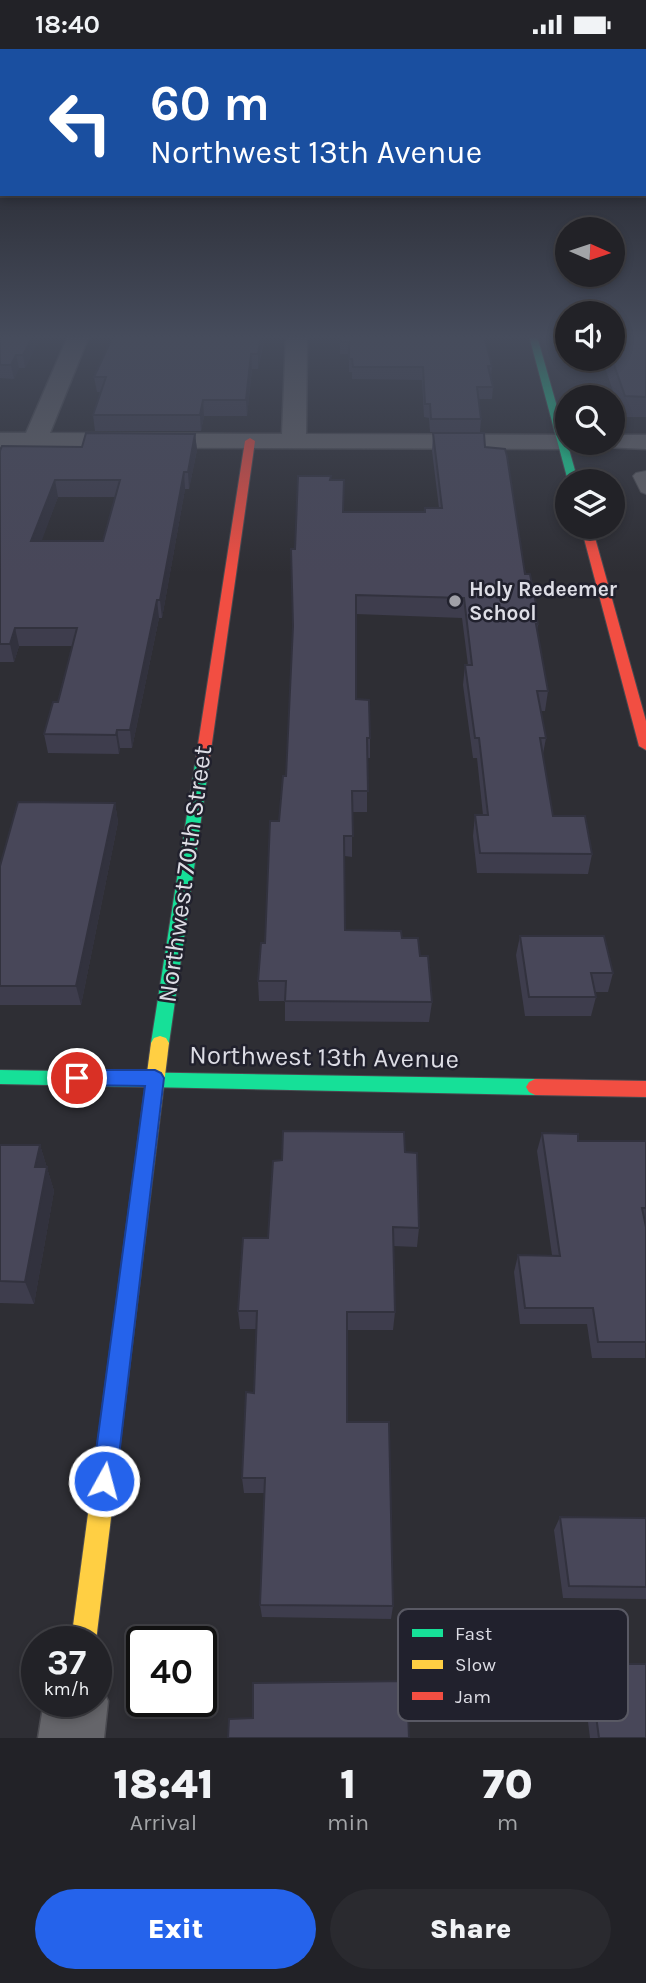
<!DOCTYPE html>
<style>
:root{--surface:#222227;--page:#2a2a2f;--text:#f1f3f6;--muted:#a2a4a7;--line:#3f3f44;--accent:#2563eb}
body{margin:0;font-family:Karla,sans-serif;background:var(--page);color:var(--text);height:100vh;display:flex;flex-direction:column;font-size:26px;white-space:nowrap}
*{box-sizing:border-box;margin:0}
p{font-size:23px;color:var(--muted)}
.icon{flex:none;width:38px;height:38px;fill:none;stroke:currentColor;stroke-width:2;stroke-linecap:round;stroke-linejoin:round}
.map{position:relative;height:1689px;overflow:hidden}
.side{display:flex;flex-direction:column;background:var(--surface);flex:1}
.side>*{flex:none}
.banner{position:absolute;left:0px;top:0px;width:648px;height:147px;box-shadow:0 4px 10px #0003,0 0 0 2px var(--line);background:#1a4fa0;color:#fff;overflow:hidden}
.needle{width:46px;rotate:93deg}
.tools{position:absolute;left:555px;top:168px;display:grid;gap:14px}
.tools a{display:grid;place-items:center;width:70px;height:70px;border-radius:50%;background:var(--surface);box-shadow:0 4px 10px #0003,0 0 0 2px var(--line);font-size:35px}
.speed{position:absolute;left:21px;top:1577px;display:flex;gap:14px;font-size:35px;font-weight:700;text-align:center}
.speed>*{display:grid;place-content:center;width:91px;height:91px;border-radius:50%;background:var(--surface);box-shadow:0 4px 10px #0003,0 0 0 2px var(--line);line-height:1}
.speed small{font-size:18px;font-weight:400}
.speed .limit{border:4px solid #111;border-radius:10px;background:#fff;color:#111}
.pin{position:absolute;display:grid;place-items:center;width:60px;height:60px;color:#fff;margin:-30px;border:4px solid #fff;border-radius:50%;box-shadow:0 2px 7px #0007}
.me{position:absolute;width:77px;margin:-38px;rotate:7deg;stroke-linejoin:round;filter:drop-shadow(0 0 5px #0008)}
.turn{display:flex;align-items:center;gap:24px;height:147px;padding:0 35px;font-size:32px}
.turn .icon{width:91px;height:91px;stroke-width:2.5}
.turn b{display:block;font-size:49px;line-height:60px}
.eta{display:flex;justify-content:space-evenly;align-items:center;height:119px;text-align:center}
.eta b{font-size:42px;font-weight:800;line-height:49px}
.button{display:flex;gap:14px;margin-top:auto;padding:14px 35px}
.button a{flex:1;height:80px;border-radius:42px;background:var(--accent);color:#fff;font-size:28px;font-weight:800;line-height:80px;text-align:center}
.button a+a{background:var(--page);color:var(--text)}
.status{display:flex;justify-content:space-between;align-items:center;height:49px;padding:0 35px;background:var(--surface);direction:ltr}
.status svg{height:19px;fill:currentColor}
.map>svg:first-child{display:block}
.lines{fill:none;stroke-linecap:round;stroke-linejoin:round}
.lane-casing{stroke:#4a4a50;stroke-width:2}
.street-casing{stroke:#4a4a50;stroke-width:3}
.fast-casing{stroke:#4a4a50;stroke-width:2}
.slow-casing{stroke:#4a4a50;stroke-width:2}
.jam-casing{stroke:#4a4a50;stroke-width:2}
.lane{fill:#65656a;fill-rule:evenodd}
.street{fill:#65656a;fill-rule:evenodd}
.fast{fill:#16e098;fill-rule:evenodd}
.slow{fill:#ffcf43;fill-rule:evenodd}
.jam{fill:#f24e42;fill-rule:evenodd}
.wall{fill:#3e3d4d;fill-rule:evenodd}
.shaded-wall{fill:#32323e}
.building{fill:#484759;stroke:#32323e;stroke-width:2;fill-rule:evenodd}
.route{fill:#2563eb;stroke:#184099;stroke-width:2}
.poi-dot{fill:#a0a0a7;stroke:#21212d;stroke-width:2.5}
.labels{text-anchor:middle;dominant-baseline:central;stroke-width:5;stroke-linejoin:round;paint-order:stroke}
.far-poi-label{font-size:21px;font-weight:bold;fill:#dddde5;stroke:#21212d;text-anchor:start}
.street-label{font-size:26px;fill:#dddde5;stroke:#21212d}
.key{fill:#21212d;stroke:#595964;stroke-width:2}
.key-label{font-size:19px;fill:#dddde5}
</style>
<div class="status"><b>18:40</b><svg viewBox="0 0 49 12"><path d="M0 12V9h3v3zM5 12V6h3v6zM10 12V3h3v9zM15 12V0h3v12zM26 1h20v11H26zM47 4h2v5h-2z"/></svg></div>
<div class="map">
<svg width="646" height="1689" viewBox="0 0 646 1689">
<rect width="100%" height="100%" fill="#2e2e34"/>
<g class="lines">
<!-- lane casing -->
<g class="lane-casing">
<path id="lane" d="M646 422V445L641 443 633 427 636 424Z"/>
</g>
<!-- street casing -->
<g class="street-casing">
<path id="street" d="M68 287H89L50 384 282 385 286 287H307L306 385 567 386V394H579L576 398 567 400 0 398V384H26Z
M612 386H646V400L603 398 600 394H612Z
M96 1628 108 1652 104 1689H38L44 1652H96Z"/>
</g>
<!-- fast casing -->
<g class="fast-casing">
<path id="fast" d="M529 287H537L578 432H568Z
M202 710 209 715 169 994 166 999 160 1001 154 999 151 994 195 715Z
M0 1021 535 1030 541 1033 544 1038 541 1043 535 1046 0 1035Z"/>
</g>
<!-- slow casing -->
<g class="slow-casing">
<path id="slow" d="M160 987 166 989 169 994 96 1592H71L151 994 154 989Z"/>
</g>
<!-- jam casing -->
<g class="jam-casing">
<path id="jam" d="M250 389 255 392 209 715 202 720 195 715 245 392Z
M581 478H592L646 672V701L639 697Z
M535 1030 646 1032V1048L535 1046 529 1043 526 1038 529 1033Z"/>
</g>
<!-- lane -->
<use href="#lane" class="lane"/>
<!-- street -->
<use href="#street" class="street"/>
<!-- fast -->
<use href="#fast" class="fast"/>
<!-- slow -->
<use href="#slow" class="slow"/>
<!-- jam -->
<use href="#jam" class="jam"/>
</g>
<!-- wall -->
<path class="wall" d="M0 287H41L25 319H19L14 330 0 329Z
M340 287 492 317 491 327 493 338 492 350H479L481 370 480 383H430L429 369 424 368 422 331 352 330V323H349V305H340Z
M646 287V368H622L602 310H612Z
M264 293 258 320H252L247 367H204L201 382H95L93 366 100 343H97L94 328Z
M433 384 485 398 536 555 535 561 538 575 537 582 548 642 545 662H541L546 689 543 705 553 767 592 805 588 825 477 824 473 787 475 766H483L477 709H473L463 636 465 616H468L462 569 356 565V650L370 689V709H367V763H352V808L345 807V881L402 889 420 907 432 953 429 973 285 972V952H259L258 932 265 894 286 727 293 577 331 431 344 463H425V459H439L432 402Z
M195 385 197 401 189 440H185L162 569H159L132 699H120L119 705 48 704 44 685 58 653 72 597H19L14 613H0V402L82 398ZM58 448H115L103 492H41Z
M115 754 118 773 81 956H0V817Z
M520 887 613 924 608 943H595L596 948 591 967H525L516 906Z
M542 1084 578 1092H646L645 1309H592L587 1275H520L514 1223 518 1206H552L537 1102Z
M0 1096H40L54 1142 34 1255 0 1254Z
M405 1103 419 1179 417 1198 393 1197 395 1263 393 1281H347V1373L393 1557 391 1570 262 1568 260 1556 265 1444H244L242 1429 254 1344 256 1280H240L238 1262 268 1189Z
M560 1468 646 1469V1550L563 1549 554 1481Z
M589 1615 646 1689H590L582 1625Z"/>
<!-- shaded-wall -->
<path class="shaded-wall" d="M33 287H41L25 319 23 306Z
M261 287H264L258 320V305Z
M251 305 252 320 247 367 246 351Z
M16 306 19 319 14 330 11 316Z
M203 351 204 367 201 382 200 366Z
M195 385 197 401 189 440 188 423Z
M184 423 185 440 162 569 160 551Z
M55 431 58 448 35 510 31 492Z
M157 551 159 569 132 699 130 681Z
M15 579 19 597 14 613 10 595Z
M117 681 120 699 119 705 116 686Z
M115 754 118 773 81 956 76 937Z
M40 1096 54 1142 34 1255 25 1233 35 1118Z"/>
<!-- building -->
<path class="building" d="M0 287H33L23 306H16L11 316H0Z
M113 287H261L258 305H251L246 351H203L200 366H93L106 328H94Z
M340 287H484L492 317H488L493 338H477L481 370H431L430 355H425L423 318H353L352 310H349V293H340Z
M612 287H646V348L625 347 612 310Z
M86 384 195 385 188 423H184L160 551H157L130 681H117L116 686 44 685 53 653H58L77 579H15L10 595H0V402L2 397 82 398ZM55 431H120L103 492H31Z
M433 384H484L485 398 505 400 507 407 525 525H530L536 555H533L538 575H536L548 642H537L546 689H540L553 767H585L592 805 480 804 475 766H488L479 689H475L465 616H472L464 549 356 546V650L369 651 370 689H367L368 742H352L353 787H344L345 881 401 882 402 889H418L420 907H428L432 953 285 952 286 932H258L261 894H265L270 772H279L283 727H286L293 577 291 500H295L298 427H331L330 431H344L343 463H425V459H442Z
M18 753 115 754 76 937H0V817Z
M520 887H604L613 924H591L596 948H529Z
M283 1082 404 1083 405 1103 417 1104 419 1179 393 1178 395 1263H347V1373H389L393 1557 260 1556 265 1429H242L246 1343 254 1344 257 1262H238L243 1189H268L273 1112 282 1111Z
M542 1084 578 1085V1092H646V1159H642L646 1178V1293H598L593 1259H525L518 1206 560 1207Z
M0 1096H40L35 1118H47L25 1233 0 1232Z
M560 1468 646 1469V1538L569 1537Z
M589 1615H646V1689H599Z
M407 1632 409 1689H228L229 1670 253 1669V1634Z"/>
<!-- sky -->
<linearGradient id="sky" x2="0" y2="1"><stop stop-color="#19191d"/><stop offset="0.55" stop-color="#464c5c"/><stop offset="1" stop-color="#464c5c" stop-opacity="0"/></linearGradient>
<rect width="646" height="524" fill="url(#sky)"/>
<!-- route -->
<path class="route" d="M77 1021H155L161 1024 164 1029 116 1432 112 1440 104 1443 95 1440 92 1432 145 1037 77 1036 71 1034 68 1029 71 1023Z"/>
<!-- markers -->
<circle class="poi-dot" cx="455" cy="552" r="7"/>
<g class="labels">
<!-- far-poi labels -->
<g class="far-poi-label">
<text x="469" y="540">Holy Redeemer<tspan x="469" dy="24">School</tspan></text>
</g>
<!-- street labels -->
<g class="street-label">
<text transform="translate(185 825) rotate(-82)">Northwest 70th Street</text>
<text transform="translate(324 1008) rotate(1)">Northwest 13th Avenue</text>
</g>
</g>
<!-- legend -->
<rect x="398" y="1560" width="230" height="112" rx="10" class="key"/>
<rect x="412" y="1580" width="31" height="8" fill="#16e098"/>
<rect x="412" y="1611" width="31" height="9" fill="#ffcf43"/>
<rect x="412" y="1643" width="31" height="8" fill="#f24e42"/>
<g class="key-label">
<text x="455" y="1591">Fast</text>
<text x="455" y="1622">Slow</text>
<text x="455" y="1654">Jam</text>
</g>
</svg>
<div class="tools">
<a><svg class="needle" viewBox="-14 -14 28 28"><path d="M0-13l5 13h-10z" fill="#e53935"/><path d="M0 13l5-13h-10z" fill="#a2a4a7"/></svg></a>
<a><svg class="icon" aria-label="sound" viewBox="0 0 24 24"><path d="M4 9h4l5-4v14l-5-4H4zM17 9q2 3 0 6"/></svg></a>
<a><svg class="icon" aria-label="search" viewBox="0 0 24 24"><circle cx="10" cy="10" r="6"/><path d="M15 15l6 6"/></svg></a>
<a><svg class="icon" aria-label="layers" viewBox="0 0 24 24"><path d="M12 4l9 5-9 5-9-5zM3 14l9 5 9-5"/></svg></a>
</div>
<div class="speed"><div>37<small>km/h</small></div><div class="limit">40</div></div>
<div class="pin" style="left:77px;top:1029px;background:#d93025"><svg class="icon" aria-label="arrive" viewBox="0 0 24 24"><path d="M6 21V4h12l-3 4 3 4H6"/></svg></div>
<svg class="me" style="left:104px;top:1432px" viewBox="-20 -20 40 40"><circle r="17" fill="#2563eb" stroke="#fff" stroke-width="3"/><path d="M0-11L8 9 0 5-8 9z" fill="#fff"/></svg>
<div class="banner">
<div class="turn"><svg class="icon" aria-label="left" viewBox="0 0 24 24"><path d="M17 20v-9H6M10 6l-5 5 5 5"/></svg><div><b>60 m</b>Northwest 13th Avenue</div></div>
</div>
</div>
<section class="side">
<div class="eta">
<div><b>18:41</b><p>Arrival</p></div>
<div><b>1</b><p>min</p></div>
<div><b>70</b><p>m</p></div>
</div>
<div class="button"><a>Exit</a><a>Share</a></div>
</section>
